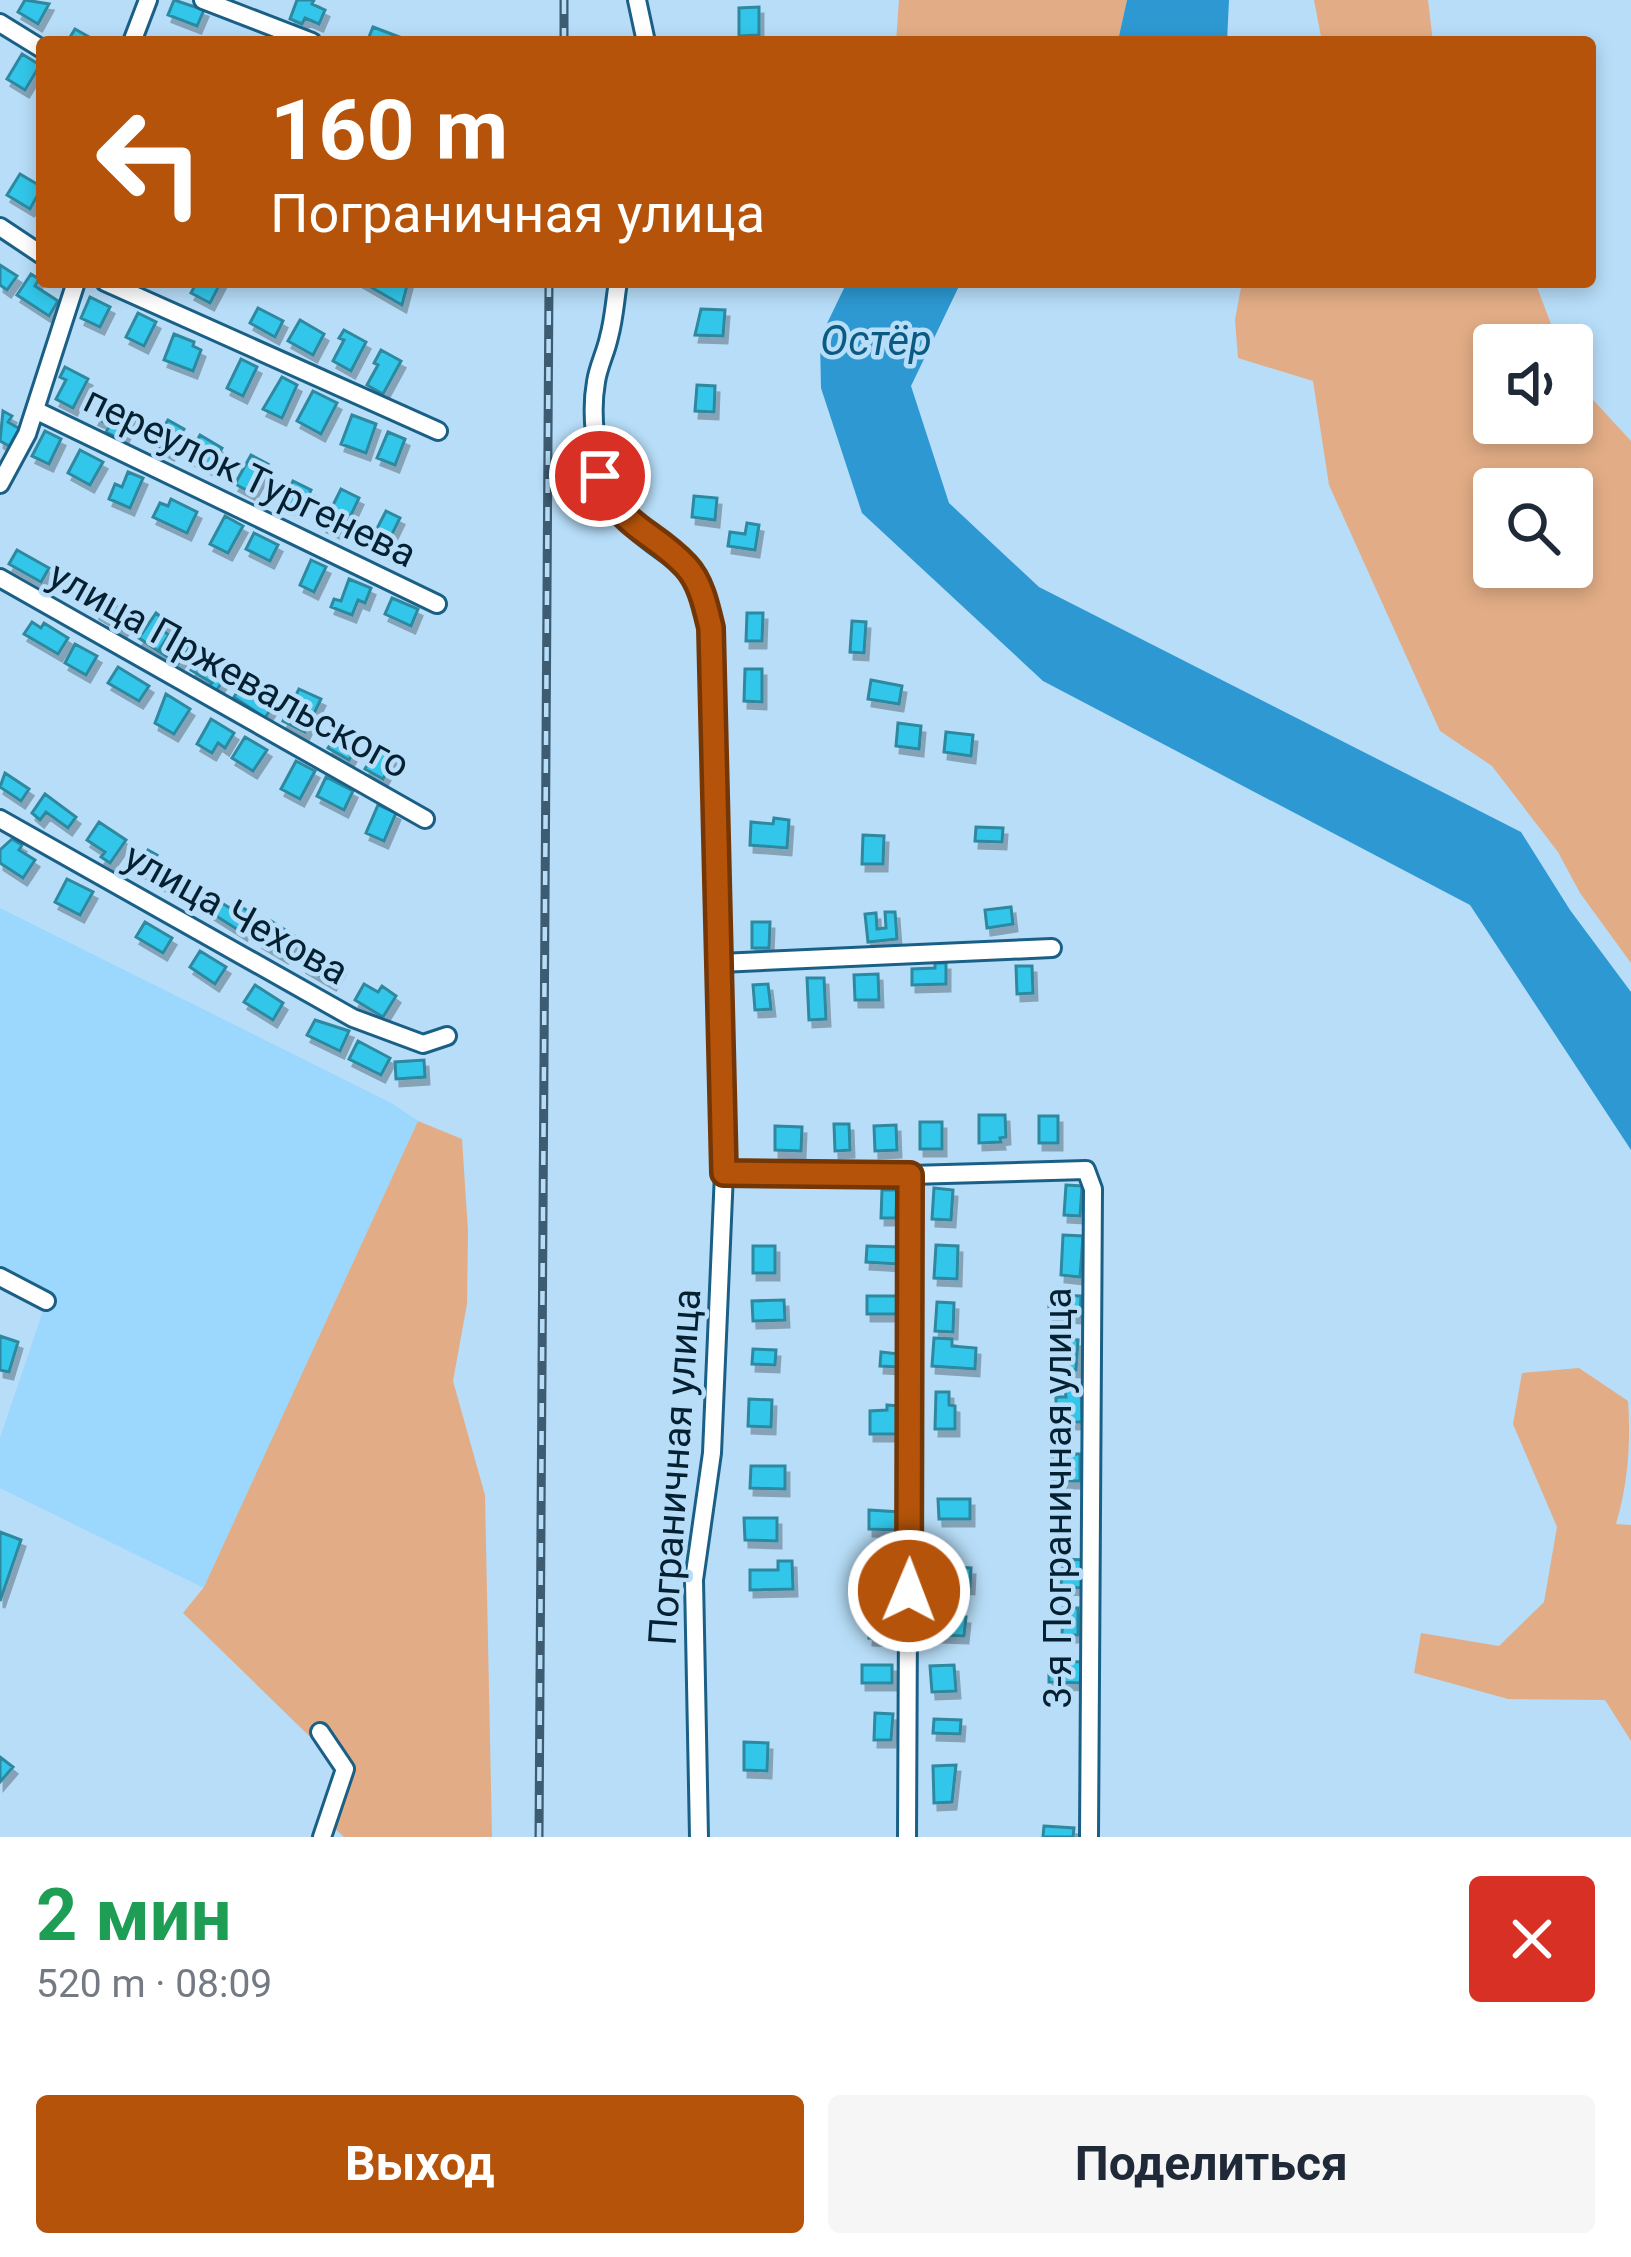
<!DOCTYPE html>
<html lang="ru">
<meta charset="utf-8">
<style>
:root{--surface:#fff;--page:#f6f6f7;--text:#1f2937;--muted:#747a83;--accent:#b45309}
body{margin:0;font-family:Roboto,sans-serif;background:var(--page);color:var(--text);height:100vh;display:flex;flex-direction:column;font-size:45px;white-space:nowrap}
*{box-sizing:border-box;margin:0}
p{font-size:39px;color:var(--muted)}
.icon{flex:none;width:66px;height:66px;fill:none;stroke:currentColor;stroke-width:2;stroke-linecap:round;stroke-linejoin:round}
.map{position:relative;height:1837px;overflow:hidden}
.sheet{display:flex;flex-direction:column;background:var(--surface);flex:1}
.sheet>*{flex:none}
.top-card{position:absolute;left:36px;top:36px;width:1560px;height:252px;border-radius:12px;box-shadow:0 6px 18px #0003;background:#b45309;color:#fff;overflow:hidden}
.buttons{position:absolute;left:1473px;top:324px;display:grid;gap:24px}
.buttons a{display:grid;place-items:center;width:120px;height:120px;border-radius:12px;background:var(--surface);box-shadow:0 6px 18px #0003;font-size:60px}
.pin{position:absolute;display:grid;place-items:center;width:102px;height:102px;color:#fff;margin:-51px;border:6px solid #fff;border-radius:50%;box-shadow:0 3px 12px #0007}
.me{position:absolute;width:132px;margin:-66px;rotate:1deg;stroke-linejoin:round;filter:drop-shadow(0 0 9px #0008)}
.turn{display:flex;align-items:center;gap:42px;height:252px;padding:0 36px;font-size:54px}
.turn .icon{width:156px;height:156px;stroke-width:2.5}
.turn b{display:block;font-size:84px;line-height:102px}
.round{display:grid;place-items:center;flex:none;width:126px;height:126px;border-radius:12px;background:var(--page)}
.headline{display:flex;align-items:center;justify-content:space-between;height:204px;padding:0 36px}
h1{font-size:72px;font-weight:700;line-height:90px;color:#1e9e55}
.action{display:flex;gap:24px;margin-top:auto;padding:24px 36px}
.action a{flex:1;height:138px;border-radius:12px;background:var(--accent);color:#fff;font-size:48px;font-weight:700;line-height:138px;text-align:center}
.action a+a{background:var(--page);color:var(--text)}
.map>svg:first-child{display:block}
.built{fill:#9cd7fd}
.green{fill:#e2ad86;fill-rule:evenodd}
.water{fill:#2d98d2}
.building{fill:#32c7ea;stroke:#2d89a0;stroke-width:3;filter:url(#shadow)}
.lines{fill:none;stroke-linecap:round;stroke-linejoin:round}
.street-casing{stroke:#1a6086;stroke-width:22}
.street{stroke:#fff;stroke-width:16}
.rail-casing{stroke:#3d5c71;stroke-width:9}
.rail{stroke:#b7ddf8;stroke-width:4.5;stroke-dasharray:14;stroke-linecap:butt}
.route-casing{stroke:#753606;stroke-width:30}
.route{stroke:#b45309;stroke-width:21}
.labels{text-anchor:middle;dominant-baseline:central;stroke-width:9;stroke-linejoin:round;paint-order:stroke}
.street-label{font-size:39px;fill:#042031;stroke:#b7ddf8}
.water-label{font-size:42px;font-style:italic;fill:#0b5a82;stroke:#b7ddf8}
</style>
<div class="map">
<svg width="1631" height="1837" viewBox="0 0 1631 1837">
<defs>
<filter id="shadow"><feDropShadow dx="4" dy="7" stdDeviation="0" flood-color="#0004"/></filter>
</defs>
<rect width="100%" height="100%" fill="#b7ddf8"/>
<!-- built -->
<path class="built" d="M0 908 393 1104 418 1121 204 1588 0 1488V1438L46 1302 0 1277Z"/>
<!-- green -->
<path class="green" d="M899 0H1127L1119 36 1094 42H896Z
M1314 0H1428L1433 42H1322Z
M1242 282H1535L1559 345H1494V423H1572V377L1631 441V963L1580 893 1558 852 1492 766 1440 731 1329 485 1313 381 1238 358 1235 320ZM1572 489V567H1494V489Z
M418 1121 462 1139 468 1231 467 1304 453 1381 485 1495 492 1837H344L320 1815 338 1764 183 1613 204 1587Z
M1579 1368 1628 1401C1631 1442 1628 1484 1616 1524L1631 1525V1741L1605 1700 1508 1699 1414 1673 1421 1633 1499 1646 1544 1602 1557 1527 1513 1424 1522 1373Z"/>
<!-- water -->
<path class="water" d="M1127 0H1229L1227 42H1094L1119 36Z
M847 282H961L911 386 949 503 1039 587 1521 832 1570 910 1631 992V1150L1470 905 1043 681 862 513 821 388 820 338Z"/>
<!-- building -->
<path class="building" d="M25 0 49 4 38 24 18 12Z
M174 0 204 10 197 26 168 15Z
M297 0H314L312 4 325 10 319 24 305 18 302 24 290 19Z
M759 7V35L739 36V8Z
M373 27 402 38 401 42H367Z
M75 29 98 42H67Z
M22 54 40 65 25 90 7 79Z
M20 174 42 187 30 209 7 195Z
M0 265 17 276 7 290 0 285Z
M31 274 39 279 35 286 58 301 49 316 17 295Z
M197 282H221L210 303 191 293Z
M362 282H408L402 305Z
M90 297 110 307 100 327 81 318Z
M258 308 283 321 275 337 250 323Z
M701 309 725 310 723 336 695 335Z
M138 313 156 322 144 346 126 337Z
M300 320 324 334 313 355 288 341Z
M344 330 366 342 351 371 333 361 344 340 339 338Z
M174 334 194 342 193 346 201 350 193 371 164 360Z
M381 350 401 361 383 394 367 385 378 365 374 363Z
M241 359 257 367 243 396 227 388Z
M65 367 88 379 73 408 56 399 66 380 60 377Z
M282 377 297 385 282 418 263 409Z
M697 385 715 386 714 412 695 411Z
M313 391 337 403 321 434 297 421Z
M104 400 134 415 122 440 106 432 110 425 95 418Z
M3 411 12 416 8 422 20 429 9 446 0 441Z
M352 415 376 424 366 453 341 444Z
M168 420 184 429 170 453 154 444Z
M45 431 61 439 49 464 32 456Z
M388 432 405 439 395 465 377 458Z
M200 435 222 448 211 469 188 457Z
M80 450 103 462 90 485 68 473Z
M251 455 268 464 252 493 235 484Z
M128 472 143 478 130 508 109 499 115 484 122 487Z
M293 481 311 490 300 512 283 503Z
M341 489 359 498 342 534 323 525Z
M694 496 717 498 715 520 692 517Z
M171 499 197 512 187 533 153 517 160 503 168 506Z
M386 511 400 518 389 540 408 550 403 561 369 544Z
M225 516 243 526 228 553 210 544Z
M747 523 759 525 755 550 728 546 730 532 745 534Z
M254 533 278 545 270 561 246 549Z
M17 550 49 568 41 582 9 564Z
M311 560 326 567 314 592 300 585Z
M349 579 371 588 365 603 358 600 352 615 331 607 334 599 341 601Z
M392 598 418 609 411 626 385 614Z
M104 599 131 615 123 629 96 612Z
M156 613 167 622 162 630 169 635 158 651 139 638Z
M747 613H763L762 641H746Z
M852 621 866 622 864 653 850 652Z
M32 622 41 628 44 623 68 638 58 654 24 634Z
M177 628 188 636 183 644 189 648 178 664 160 652Z
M75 644 97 656 86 675 65 663Z
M202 652 230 670 216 691 209 686 212 683 191 670Z
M118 667 149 686 139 701 108 683Z
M745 669H762V702L744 701Z
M245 680 276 701 265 718 234 697Z
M871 680 902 686 899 704 868 699Z
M299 689 321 699 305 732 283 721Z
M166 694 190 709 174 734 155 723Z
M211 719 234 733 225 748 218 743 212 753 197 744Z
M898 723 921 726 919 749 896 746Z
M946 732 973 735 971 756 944 752Z
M337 734 357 746 349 760 328 748Z
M245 737 267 750 253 771 232 758Z
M379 744 397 753 383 779 365 769Z
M296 761 315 771 300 799 281 789Z
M5 773 29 789 21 801 0 787Z
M326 777 353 791 344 810 317 796Z
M45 794 76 817 68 828 46 812 40 820 32 813Z
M378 805 396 813 384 841 366 833Z
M774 818 789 820 787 848 750 845 751 822 773 824Z
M99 822 126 840 110 863 101 857 105 852 87 840Z
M976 827 1003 828 1002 842 975 841Z
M863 835 884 836 883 864H862Z
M12 839 22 845 19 850 35 860 23 878 0 863V850Z
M148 850 157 855 154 860 172 872 163 885 137 868Z
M67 879 93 892 80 915 55 902Z
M209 895 233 910 237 904 251 913 243 933 202 907Z
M1011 907 1013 924 987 928 985 910Z
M885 912H895L897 939 868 942 865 914 876 913 877 929 886 928Z
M271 921 296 937 284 956 259 941Z
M145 922 172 938 163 953 136 937Z
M752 922H770L769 948H752Z
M200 951 226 967 215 984 190 967Z
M312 951 341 968 332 983 303 966Z
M935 963H946V984L912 985V969L935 968Z
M1016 966H1032L1033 993 1017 994Z
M878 974 879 1000H855L854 975Z
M807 978H824L826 1019 809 1020Z
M364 984 378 992 382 986 396 996 383 1017 355 1000Z
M768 984 771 1009 755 1010 753 985Z
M255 985 283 1003 273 1020 244 1002Z
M315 1020 349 1031 340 1051 307 1035Z
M358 1041 390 1058 381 1075 349 1059Z
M424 1060 425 1077 396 1079 395 1062Z
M979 1115H1005L1006 1137 1000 1138 1001 1142 979 1143Z
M1039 1116H1058V1143H1039Z
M920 1122H942V1149H920Z
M834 1124H849L850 1150 835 1151Z
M896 1125 897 1150 875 1151 874 1126Z
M775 1126 802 1127 801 1151 775 1150Z
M1066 1185 1082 1186 1080 1216 1064 1215Z
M934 1188 953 1190 951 1220 932 1219Z
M882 1190H897L896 1218H881Z
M1063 1235 1083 1236 1080 1277 1061 1275Z
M936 1245 958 1246 957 1279 934 1278Z
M753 1246H775V1273H753Z
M867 1246 899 1247 898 1264 866 1262Z
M1049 1295 1081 1296 1080 1316 1049 1315Z
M867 1296H899L898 1314H867Z
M784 1300 785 1320 753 1321 752 1301Z
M937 1302 954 1303 953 1332 935 1331Z
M0 1336 18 1342 9 1372 0 1370Z
M934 1338 952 1339V1346L976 1348 975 1369 932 1366Z
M1065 1339 1078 1340 1076 1370 1062 1369V1360H1057L1058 1347H1065Z
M753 1349 776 1350 775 1365 752 1364Z
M881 1352 899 1354 898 1367 880 1366Z
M1081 1387 1082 1422H1056V1397H1066L1065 1388Z
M936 1392H949V1405L955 1406V1429H935Z
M749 1399 772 1400 771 1427 748 1426Z
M887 1405 899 1406V1434H870V1411L887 1410Z
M1052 1454H1080V1481H1053Z
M751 1466H785V1489L750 1488Z
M938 1499H970V1519H939Z
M869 1510 900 1512 899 1530 869 1529Z
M744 1518H777V1541L745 1540Z
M0 1532 21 1540 0 1601Z
M1063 1559 1085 1560 1083 1588 1061 1587Z
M778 1561H792L793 1589 750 1590V1570H778Z
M883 1562 899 1563V1583L867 1582V1567L883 1568Z
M934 1566 971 1568 970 1587 933 1584Z
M1063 1608H1078V1635H1062Z
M871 1613 894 1614 893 1639 869 1638Z
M938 1616 966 1617 964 1636 937 1635Z
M1049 1661 1083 1662 1082 1683 1049 1682Z
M862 1665H892V1683H862Z
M954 1665 956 1691 932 1692 930 1666Z
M875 1713 893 1714 891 1740H874Z
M934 1719 961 1720 960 1734 933 1733Z
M744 1742 768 1743 767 1771 744 1770Z
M0 1757 13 1767 0 1782Z
M956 1765 952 1802 934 1803 933 1766Z
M1044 1826 1074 1828 1073 1837H1043Z"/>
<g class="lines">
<!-- street casing -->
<g class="street-casing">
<path id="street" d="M203 0 312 42
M637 0 646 42
M0 23 42 49
M132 42 148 0
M0 227 42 255
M105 282 438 431
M618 282C615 300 614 319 609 337 606 352 598 367 596 382 589 421 599 495 628 523 677 569 693 554 711 628L724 1173 712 1453 694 1580 699 1837
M35 410 437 604
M0 484 27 434 76 282
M0 578 425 819
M0 819 353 1018 423 1044 447 1036
M720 963 1052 948
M724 1173 910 1175 1086 1170 1093 1189 1089 1837
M0 1277 46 1301
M320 1732 345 1769 322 1837
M907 1837 910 1175"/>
</g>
<!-- street -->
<use href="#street" class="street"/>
<!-- rail casing -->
<g class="rail-casing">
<path id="rail" d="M564 42V0
M539 1837 549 282"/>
</g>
<!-- rail -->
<use href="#rail" class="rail"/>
</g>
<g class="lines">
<!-- route casing -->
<g class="route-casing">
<path id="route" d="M600 476C623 531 650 528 686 566 701 582 706 607 711 628L724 1173 910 1175 909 1591"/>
</g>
<!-- route -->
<use href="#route" class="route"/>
</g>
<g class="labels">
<!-- street labels -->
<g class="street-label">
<text transform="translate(250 477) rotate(26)">переулок Тургенева</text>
<text transform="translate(229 670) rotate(29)">улица Пржевальского</text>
<text transform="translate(236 914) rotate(29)">улица Чехова</text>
<text transform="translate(675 1467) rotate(-86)">Пограничная улица</text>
<text transform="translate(1058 1498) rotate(-90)">3-я Пограничная улица</text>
</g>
<!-- water labels -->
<g class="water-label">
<text x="876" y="340">Остёр</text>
</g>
</g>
</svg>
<div class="buttons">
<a><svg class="icon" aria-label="sound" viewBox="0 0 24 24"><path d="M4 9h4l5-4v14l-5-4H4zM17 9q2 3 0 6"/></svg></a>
<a><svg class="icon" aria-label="search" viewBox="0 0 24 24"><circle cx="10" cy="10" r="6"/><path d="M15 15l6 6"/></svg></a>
</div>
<div class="pin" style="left:600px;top:476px;background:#d93025"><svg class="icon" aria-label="arrive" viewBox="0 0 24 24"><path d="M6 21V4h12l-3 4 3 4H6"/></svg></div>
<svg class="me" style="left:909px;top:1591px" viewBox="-20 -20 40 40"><circle r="17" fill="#b45309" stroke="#fff" stroke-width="3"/><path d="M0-11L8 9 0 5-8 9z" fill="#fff"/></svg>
<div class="top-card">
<div class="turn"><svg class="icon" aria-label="left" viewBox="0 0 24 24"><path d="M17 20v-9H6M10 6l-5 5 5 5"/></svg><div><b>160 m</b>Пограничная улица</div></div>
</div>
</div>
<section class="sheet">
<div class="headline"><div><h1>2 мин</h1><p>520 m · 08:09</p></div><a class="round" style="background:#d93025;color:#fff"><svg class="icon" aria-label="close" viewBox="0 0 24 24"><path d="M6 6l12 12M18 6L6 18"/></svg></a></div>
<div class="action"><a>Выход</a><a>Поделиться</a></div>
</section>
